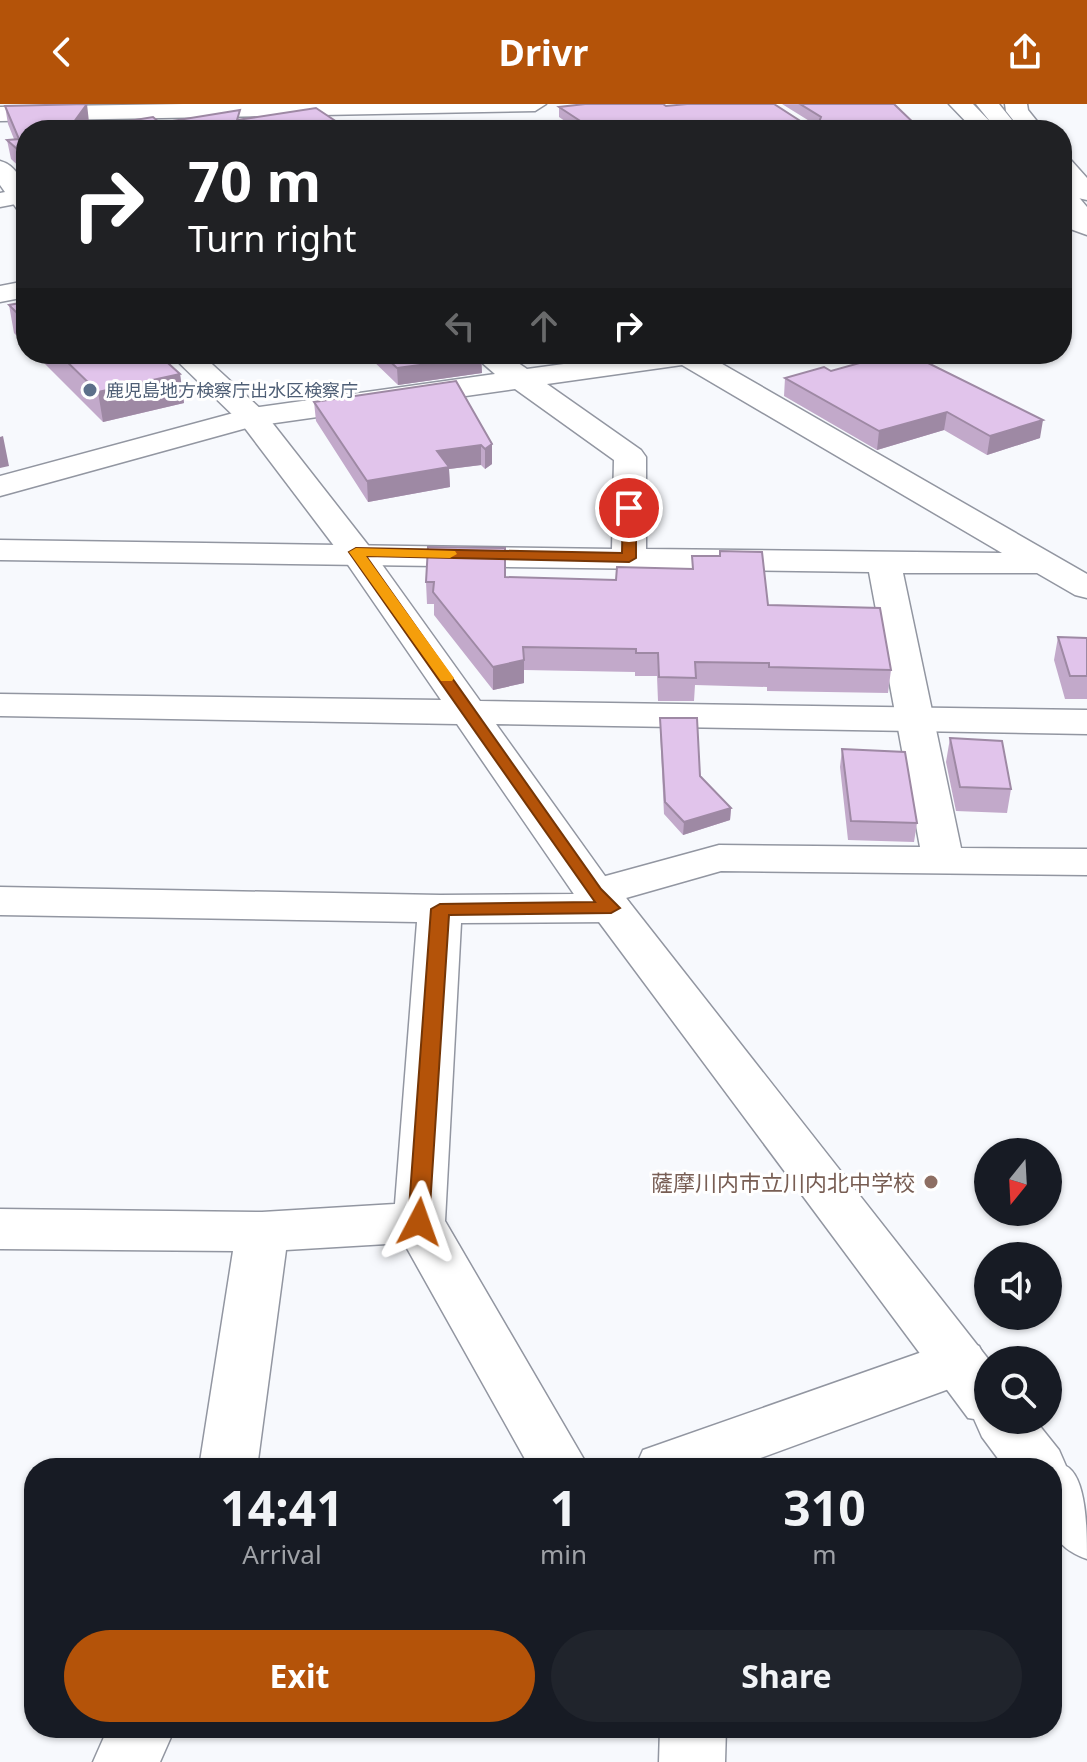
<!DOCTYPE html>
<meta charset="utf-8">
<style>
:root{--surface:#171b24;--page:#20242c;--text:#f1f3f6;--muted:#9ea1a6;--accent:#b45309}
body{margin:0;font-family:"Noto Sans","Noto Sans JP",sans-serif;background:var(--page);color:var(--text);height:100vh;display:flex;flex-direction:column;font-size:30px;white-space:nowrap}
*{box-sizing:border-box;margin:0}
p{font-size:26px;color:var(--muted)}
.icon{flex:none;width:44px;height:44px;fill:none;stroke:currentColor;stroke-width:2;stroke-linecap:round;stroke-linejoin:round}
.map{position:relative;flex:1;overflow:hidden}
.sheet{position:absolute;left:24px;top:1354px;width:1038px;height:280px;display:flex;flex-direction:column;background:var(--surface);border-radius:32px;box-shadow:0 2px 6px #0004}
.sheet>*{flex:none}
.guide{position:absolute;left:16px;top:16px;width:1056px;height:244px;border-radius:32px;box-shadow:0 2px 6px #0004;background:#202124;color:#fff;overflow:hidden}
.needle{width:52px;rotate:198deg}
.buttons{position:absolute;left:974px;top:1034px;display:grid;gap:16px}
.buttons a{display:grid;place-items:center;width:88px;height:88px;border-radius:50%;background:var(--surface);box-shadow:0 2px 6px #0004;font-size:40px}
.pin{position:absolute;display:grid;place-items:center;width:68px;height:68px;color:#fff;margin:-34px;border:4px solid #fff;border-radius:50%;box-shadow:0 2px 8px #0007}
.me{position:absolute;width:88px;margin:-44px;rotate:4deg;stroke-linejoin:round;filter:drop-shadow(0 0 6px #0008)}
.turn{display:flex;align-items:center;gap:28px;height:168px;padding:0 40px;font-size:36px}
.turn .icon{width:104px;height:104px;stroke-width:2.5}
.turn b{display:block;font-size:56px;line-height:68px}
.lanes{display:flex;align-items:center;height:76px;padding:0 40px;background:#0003;justify-content:center;gap:40px;direction:ltr}
.lanes .off{opacity:.35}
.eta{display:flex;justify-content:space-evenly;align-items:center;height:136px;text-align:center}
.eta b{font-size:48px;font-weight:700;line-height:56px}
.button{display:flex;gap:16px;margin-top:auto;padding:16px 40px}
.button a{flex:1;height:92px;border-radius:48px;background:var(--accent);color:#fff;font-size:32px;font-weight:700;line-height:92px;text-align:center}
.button a+a{background:var(--page);color:var(--text)}
header{display:flex;justify-content:space-between;align-items:center;height:104px;padding:0 40px;background:var(--accent);color:#fff;font-size:36px;font-weight:700}
.map>svg:first-child{display:block}
.lines{fill:none;stroke-linecap:round;stroke-linejoin:round}
.minor-casing{stroke:#9296a1;stroke-width:3}
.tertiary-casing{stroke:#9296a1;stroke-width:3}
.minor{fill:#fff;fill-rule:evenodd}
.tertiary{fill:#fff;fill-rule:evenodd}
.wall{fill:#c2a9ca}
.shaded-wall{fill:#9e89a4}
.building{fill:#e1c4eb;stroke:#9e89a4;stroke-width:2}
.route{fill:#b45309;stroke:#753606;stroke-width:2}
.slow{fill:#f59e0b}
.service-dot{fill:#5c6f8a;stroke:#fff;stroke-width:3}
.education-dot{fill:#8d6e63;stroke:#fff;stroke-width:3}
.labels{text-anchor:middle;dominant-baseline:central;stroke-width:6;stroke-linejoin:round;paint-order:stroke}
.far-service-label{font-size:18px;fill:#4e5e75;stroke:#fff;text-anchor:start}
.education-label{font-size:22px;fill:#785e54;stroke:#fff;text-anchor:end}
</style>
<header><svg class="icon" aria-label="back" viewBox="0 0 24 24"><path d="M15 5l-7 7 7 7"/></svg>Drivr<svg class="icon" aria-label="share" viewBox="0 0 24 24"><path d="M12 15V3M7 8l5-5 5 5M5 13v7h14v-7"/></svg></header>
<div class="map">
<svg width="1087" height="1658" viewBox="0 0 1087 1658">
<rect width="100%" height="100%" fill="#f7f9fd"/>
<g class="lines">
<!-- minor casing -->
<g class="minor-casing">
<path id="minor" d="M183 0H546L535 7 0 17V3Z
M949 0H973L998 26H974Z
M1005 0H1027L1028 6 1044 26H1021L1006 7Z
M1062 53 1070 55 1087 74V96L1078 94 1062 75Z
M26 84V98L0 103V89Z
M1062 106 1087 114V131L1062 122Z
M26 177V193L0 198V182Z
M472 250H505L527 265 637 250H712L710 253 1087 470V494L1075 491 1037 469H903L961 744 1087 745V771L721 767 626 794 633 804 626 814 611 818 461 819 445 1117 589 1364H530L404 1139 286 1146 257 1364H199L233 1147 0 1145V1105L262 1108 395 1100 417 818 0 811V783L440 791 575 790 580 779 719 741 920 743 869 468 0 456V436L612 445 614 356 515 285 254 322 0 392V372L252 304 495 270ZM682 261 1002 449 646 445V353L641 346 547 280Z
M959 1235 979 1242 987 1258 979 1274 733 1364H635L643 1346Z
M108 1624H175L160 1658H93Z
M660 1624H726L725 1658H659Z"/>
</g>
<!-- tertiary casing -->
<g class="tertiary-casing">
<path id="tertiary" d="M976 0H999L1020 26H997Z
M0 57C22 63 26 88 26 107L17 105 0 81Z
M1062 82 1071 84 1087 103V126C1065 121 1062 101 1062 82Z
M170 250H201L263 307 368 441 480 597 1087 606V630L496 620 610 779 626 794 989 1256 988 1316H1035L1059 1346 1066 1362C1087 1373 1087 1428 1087 1455 1039 1438 1052 1407 1052 1364H1005L982 1333 974 1315 968 1314 596 814 580 799 457 620 0 612V590L441 596 344 455 241 319Z"/>
</g>
<!-- minor -->
<use href="#minor" class="minor"/>
<!-- tertiary -->
<use href="#tertiary" class="tertiary"/>
</g>
<!-- wall -->
<path class="wall" d="M782 0H894L921 26H578L559 13V3L811 18Z
M5 2 89 18 85 24 160 19 241 15 349 26H26V69L11 55 7 36 14 35 8 20Z
M26 198V241L14 229 9 201Z
M35 250H158L180 270 184 299 103 318Z
M366 250H479L481 253 482 269 398 281Z
M831 267 1040 334 987 351 944 326 877 346 784 292 785 274Z
M456 277 492 360 485 365 481 361 449 365 450 383 368 398 316 317 314 298Z
M692 452 768 501 891 566 888 589 767 587V583L695 581 694 597H658L657 572H635V568L524 566V579L493 586 434 511V500H427L426 478 616 476 692 465Z
M1058 533 1087 534V595H1065L1054 556Z
M660 614 700 672 731 704 730 716 683 731 664 710 660 626Z
M950 634 1011 685 1007 709 956 707 946 658Z
M842 645 917 719 914 738 848 736 840 663Z"/>
<!-- shaded-wall -->
<path class="shaded-wall" d="M87 0 89 18 84 26H68Z
M481 253 482 269 398 281 397 264Z
M180 270 184 299 103 318 98 288Z
M947 308 944 326 877 346 879 327Z
M1043 316 1040 334 987 351 990 332Z
M3 332 9 362 0 364V333Z
M492 340V360L485 365V345Z
M481 341V361L449 365 450 383 368 398 367 377 437 347Z
M524 556V579L493 586V563Z
M731 704 730 716 683 731 684 718Z"/>
<!-- building -->
<path class="building" d="M87 0 68 26H26V53L7 36 19 35 5 2Z
M585 0H663L666 2 687 0H774L802 18H819L821 13 800 0H894L921 26H594L559 3Z
M316 4 349 26H74L153 13 160 19 240 6 237 16Z
M26 198V218L9 201Z
M59 250H158L180 270 98 288Z
M382 250H479L481 253 397 264Z
M892 250H910L1043 316 990 332 947 308 879 327 785 274 824 263 831 267Z
M456 277 492 340 485 345 481 341 437 347 449 363 367 377 314 298Z
M428 443 505 444V473L616 476 617 463 693 465 692 452H720V447L762 448 768 501 880 504 891 566 769 563V559L695 558 696 574 659 573 658 549H636V545L523 543 524 556 493 563 433 488 434 478H426Z
M1058 533 1087 534V572H1070Z
M660 614H697L700 672 731 704 684 718 665 698Z
M950 634 1002 637 1011 685 960 683Z
M842 645 905 648 917 719 851 717Z"/>
<!-- route -->
<path class="route" d="M629 400 636 404V454L629 458 366 452 601 785 620 804 611 809 449 811 429 1118 426 1123H411L408 1118 431 805 440 800 595 798 349 448 356 444 622 449 623 404Z"/>
<!-- slow -->
<path class="slow" d="M356 444 455 447 457 450 450 454 366 452 454 574 452 577H441L349 448Z"/>
<!-- markers -->
<circle class="service-dot" cx="90" cy="286" r="8"/>
<circle class="education-dot" cx="931" cy="1078" r="8"/>
<g class="labels">
<!-- far-service labels -->
<g class="far-service-label">
<text x="106" y="286">鹿児島地方検察庁出水区検察庁</text>
</g>
<!-- education labels -->
<g class="education-label">
<text x="915" y="1078">薩摩川内市立川内北中学校</text>
</g>
</g>
</svg>
<div class="buttons">
<a><svg class="needle" viewBox="-14 -14 28 28"><path d="M0-13l5 13h-10z" fill="#e53935"/><path d="M0 13l5-13h-10z" fill="#9ea1a6"/></svg></a>
<a><svg class="icon" aria-label="sound" viewBox="0 0 24 24"><path d="M4 9h4l5-4v14l-5-4H4zM17 9q2 3 0 6"/></svg></a>
<a><svg class="icon" aria-label="search" viewBox="0 0 24 24"><circle cx="10" cy="10" r="6"/><path d="M15 15l6 6"/></svg></a>
</div>
<div class="pin" style="left:629px;top:404px;background:#d93025"><svg class="icon" aria-label="arrive" viewBox="0 0 24 24"><path d="M6 21V4h12l-3 4 3 4H6"/></svg></div>
<svg class="me" style="left:419px;top:1118px" viewBox="-20 -20 40 40"><path d="M0-17L14 15 0 8-14 15z" fill="#b45309" stroke="#fff" stroke-width="4"/></svg>
<div class="guide">
<div class="turn"><svg class="icon" aria-label="right" viewBox="0 0 24 24"><path d="M7 20v-9h11M14 6l5 5-5 5"/></svg><div><b>70 m</b>Turn right</div></div>
<div class="lanes"><svg class="icon off" aria-label="left" viewBox="0 0 24 24"><path d="M17 20v-9H6M10 6l-5 5 5 5"/></svg><svg class="icon off" aria-label="ahead" viewBox="0 0 24 24"><path d="M12 20V5M6 11l6-6 6 6"/></svg><svg class="icon" aria-label="right" viewBox="0 0 24 24"><path d="M7 20v-9h11M14 6l5 5-5 5"/></svg></div>
</div>
<section class="sheet">
<div class="eta">
<div><b>14:41</b><p>Arrival</p></div>
<div><b>1</b><p>min</p></div>
<div><b>310</b><p>m</p></div>
</div>
<div class="button"><a>Exit</a><a>Share</a></div>
</section>
</div>
